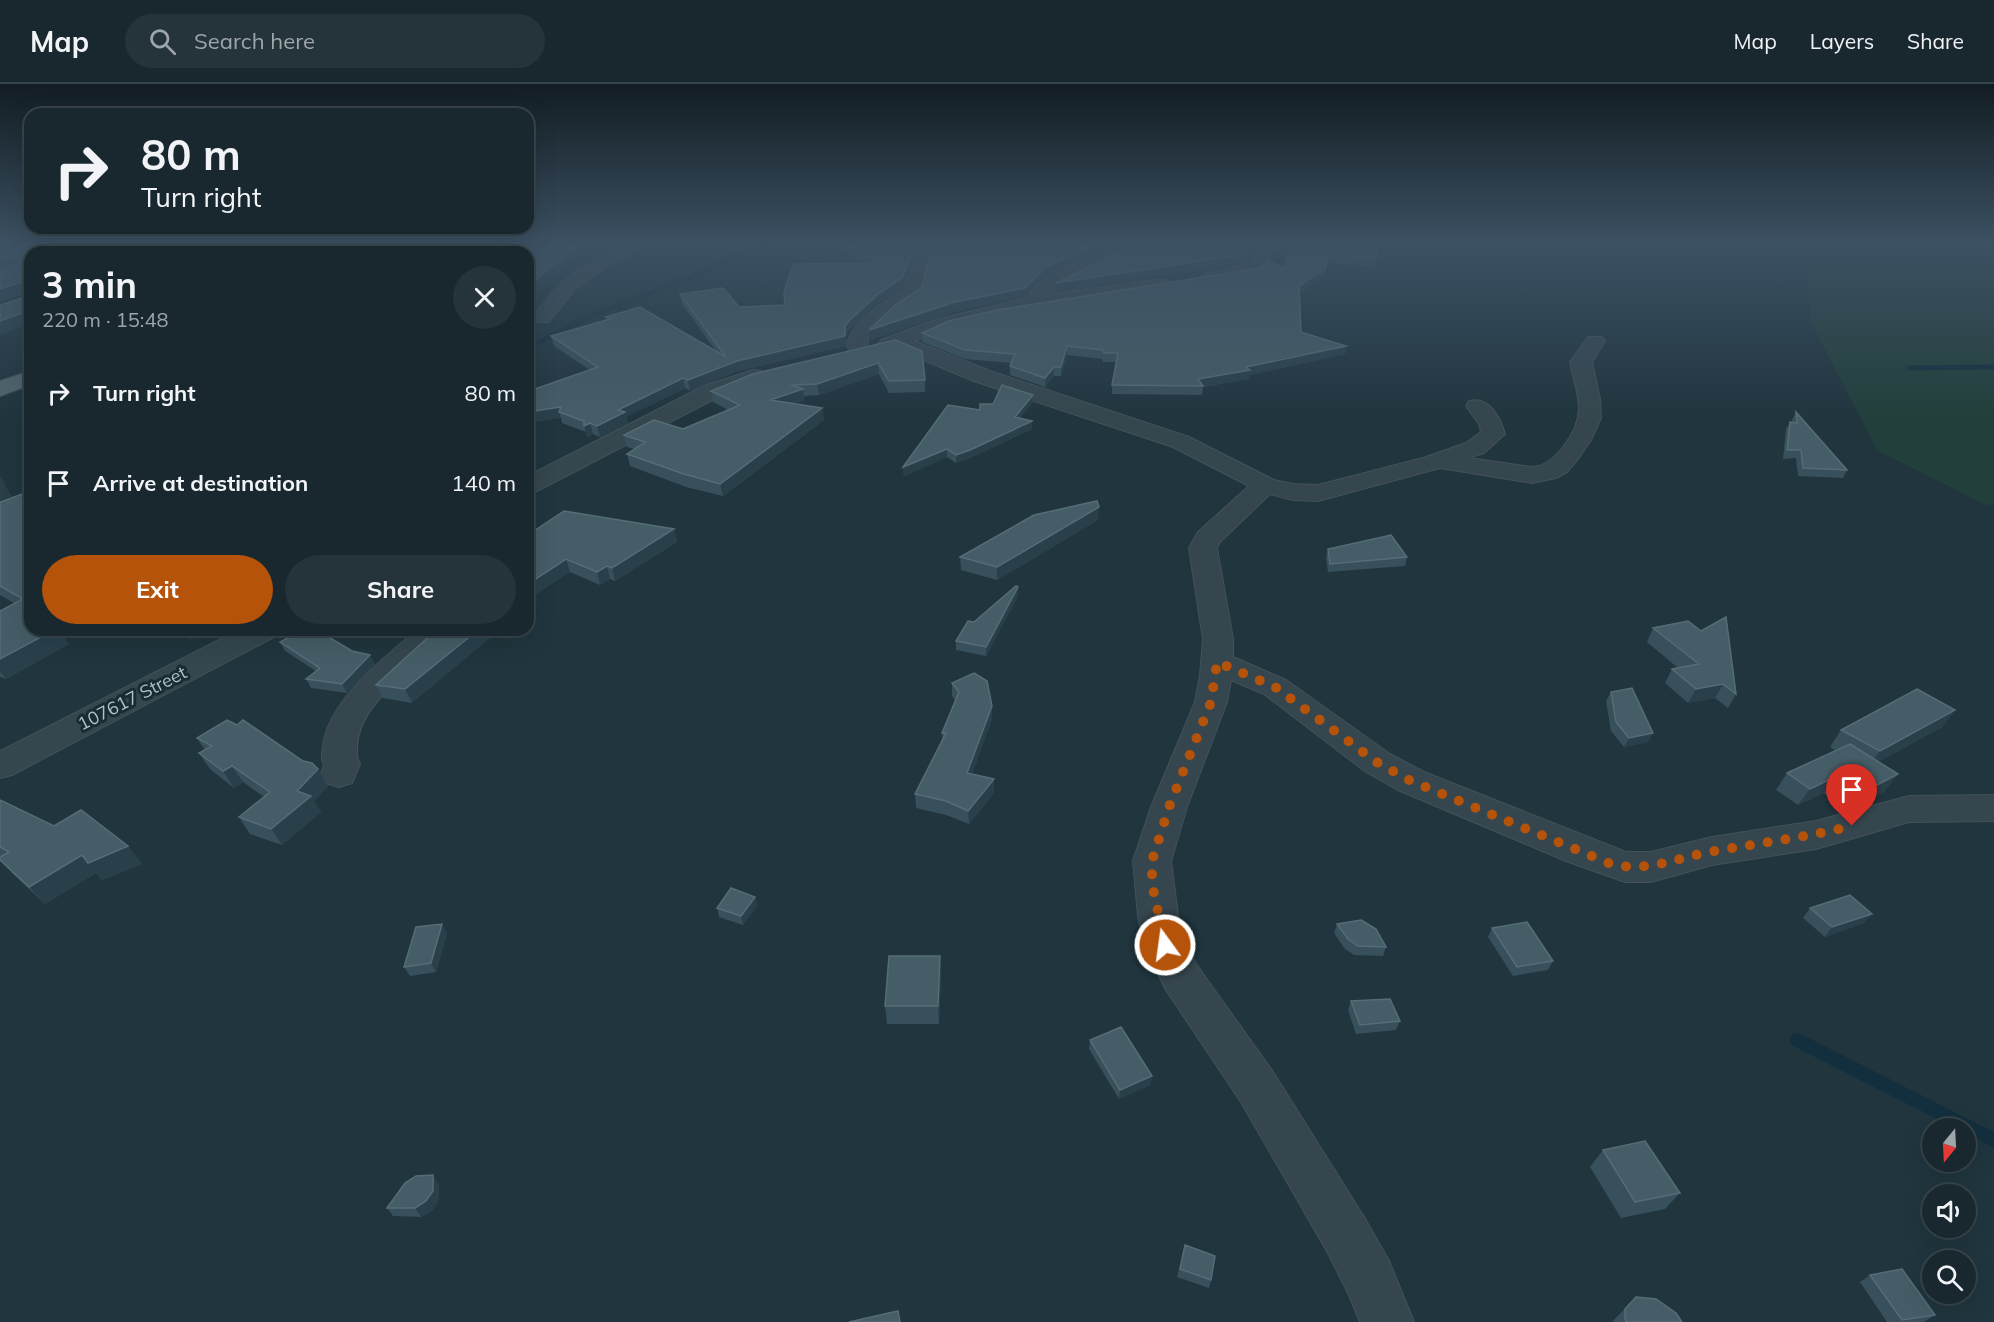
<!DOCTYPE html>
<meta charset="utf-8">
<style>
:root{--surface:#18282e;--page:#25343a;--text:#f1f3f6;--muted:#9fa6aa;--line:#36444a;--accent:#b45309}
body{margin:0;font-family:Mulish,sans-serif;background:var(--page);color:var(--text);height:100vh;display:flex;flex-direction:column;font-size:22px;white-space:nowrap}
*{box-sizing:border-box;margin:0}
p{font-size:20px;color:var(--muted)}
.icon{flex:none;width:33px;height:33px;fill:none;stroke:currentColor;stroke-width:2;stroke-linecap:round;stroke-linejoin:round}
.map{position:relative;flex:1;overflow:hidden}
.drawer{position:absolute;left:24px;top:162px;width:510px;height:390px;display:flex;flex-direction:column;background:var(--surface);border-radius:18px;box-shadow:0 6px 24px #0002,0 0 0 2px var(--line)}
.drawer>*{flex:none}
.top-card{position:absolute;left:24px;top:24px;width:510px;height:126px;border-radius:18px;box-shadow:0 6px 24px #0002,0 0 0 2px var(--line);background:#18282e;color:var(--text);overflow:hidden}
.needle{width:39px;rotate:198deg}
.controls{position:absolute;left:1922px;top:1034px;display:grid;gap:12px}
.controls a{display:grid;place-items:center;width:54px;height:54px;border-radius:50%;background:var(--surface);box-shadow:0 6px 24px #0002,0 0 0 2px var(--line);font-size:30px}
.pin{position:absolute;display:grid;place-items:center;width:51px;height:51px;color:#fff;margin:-62px -26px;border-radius:50% 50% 50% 0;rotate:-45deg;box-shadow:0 0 6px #0007}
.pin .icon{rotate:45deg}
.me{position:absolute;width:66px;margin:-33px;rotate:346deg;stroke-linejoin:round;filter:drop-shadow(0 0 4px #0008)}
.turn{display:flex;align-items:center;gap:21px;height:126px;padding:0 18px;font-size:27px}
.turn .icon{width:78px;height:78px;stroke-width:2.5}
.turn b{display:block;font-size:42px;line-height:51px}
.round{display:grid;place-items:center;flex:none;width:63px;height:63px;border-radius:32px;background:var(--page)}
.summary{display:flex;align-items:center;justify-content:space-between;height:102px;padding:0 18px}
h1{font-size:36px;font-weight:700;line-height:45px}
.action{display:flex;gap:12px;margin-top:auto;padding:12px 18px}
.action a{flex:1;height:69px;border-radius:36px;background:var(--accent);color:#fff;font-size:24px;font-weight:700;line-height:69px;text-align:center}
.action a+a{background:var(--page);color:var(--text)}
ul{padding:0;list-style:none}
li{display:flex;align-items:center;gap:18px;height:90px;padding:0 18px}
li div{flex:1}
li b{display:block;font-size:22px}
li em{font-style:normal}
header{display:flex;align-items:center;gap:36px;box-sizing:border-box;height:84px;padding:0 30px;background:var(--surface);border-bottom:2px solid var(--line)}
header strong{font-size:28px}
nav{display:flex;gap:33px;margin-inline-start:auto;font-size:21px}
.search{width:420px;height:54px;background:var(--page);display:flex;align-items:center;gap:15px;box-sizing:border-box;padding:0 21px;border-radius:33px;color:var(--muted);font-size:22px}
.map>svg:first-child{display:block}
.green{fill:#223f3b}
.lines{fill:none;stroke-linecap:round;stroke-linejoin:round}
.stream-far1{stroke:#132f3d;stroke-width:5}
.stream{stroke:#132f3d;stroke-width:14}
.minor-casing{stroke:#41525a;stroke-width:2}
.major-casing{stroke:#41525a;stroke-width:2}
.minor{fill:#35464e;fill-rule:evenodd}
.major{fill:#52666e;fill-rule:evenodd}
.wall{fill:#38505b}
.shaded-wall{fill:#29404b}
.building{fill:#455d67;stroke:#566c77;stroke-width:1.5}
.route{stroke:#b45309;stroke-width:10;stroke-dasharray:0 18}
.labels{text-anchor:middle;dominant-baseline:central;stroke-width:6;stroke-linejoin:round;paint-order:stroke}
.street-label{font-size:18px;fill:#b0c1ca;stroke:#1a2b33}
</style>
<header>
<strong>Map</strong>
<div class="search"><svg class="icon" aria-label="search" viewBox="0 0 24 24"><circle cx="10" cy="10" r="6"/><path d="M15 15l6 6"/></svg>Search here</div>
<nav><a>Map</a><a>Layers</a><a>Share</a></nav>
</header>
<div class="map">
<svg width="1994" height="1238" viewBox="0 0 1994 1238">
<rect width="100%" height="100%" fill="#20353e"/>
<!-- green -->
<path class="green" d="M1770 160H1994V422L1984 420 1877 366 1810 236 1807 179Z"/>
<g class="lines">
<!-- stream-far1 -->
<path class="stream-far1" d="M528 264 589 233 691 193 735 172 773 160
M1909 284 1994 283"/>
<!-- stream -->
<path class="stream" d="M1797 956 1994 1056"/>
<!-- minor casing -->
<g class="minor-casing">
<path id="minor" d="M153 160H175L163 168H139L142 164Z
M249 160H272C263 171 246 168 233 168L236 164Z
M317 160 368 163 374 164 377 168H318L314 164Z
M624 160H645L643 164 607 182 575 205 549 238H535L532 234C559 196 583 180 624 160Z
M1116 160H1134C1116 186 1074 190 1050 210L1162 195 1169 197 1171 201 1169 205 997 232 949 244 914 257 990 287 1189 353 1274 396 1293 400 1318 401 1423 374 1466 359 1481 348 1479 340 1466 322 1469 317C1489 312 1500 333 1505 350L1484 369 1469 374 1532 383C1556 382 1578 347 1579 325 1579 309 1573 294 1570 278L1588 253H1602L1605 257 1592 278 1600 315 1601 334 1591 356 1578 375 1567 388 1556 394 1532 399 1440 384 1318 417 1293 416 1270 410 1220 458 1217 464 1233 555V573L1286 596 1390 670 1424 688 1626 768H1651L1712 753 1816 737 1909 712 1994 711V737L1909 738 1816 765 1712 781 1651 798H1625L1566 777 1398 706 1366 688 1264 610 1231 596 1227 618 1187 723 1171 777 1178 832 1185 860 1196 880 1273 988 1364 1133 1389 1177 1414 1238H1360L1349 1211 1328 1169 1241 1018 1166 906 1144 861 1138 832 1133 777 1151 723 1195 618 1200 592 1203 555 1189 464 1198 448 1249 402 1173 363 974 297 895 264 888 266 881 264 878 260 881 256 935 236 1028 214C1033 192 1096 174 1116 160Z
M1262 160H1293L1291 164 1274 167 1261 189 1210 199 1204 198 1201 194 1204 190 1249 181Z
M920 176 926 177 929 181 920 212 893 230 868 254 867 262 870 267 867 271 860 273 853 271 847 262C849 238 885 218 904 205L914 177Z
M753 286 761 287 764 292 761 297 720 312 537 407 528 410V392L704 302Z
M239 546H278L274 553 12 691 0 694V667Z
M417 546H450C425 584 360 611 357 662 357 669 356 674 360 680L352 699 339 703 326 699 321 690 324 681C321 675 322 670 323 663 327 618 384 574 417 546Z"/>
</g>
<!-- major casing -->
<g class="major-casing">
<path id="major" d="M318 160H339L328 168H306Z
M30 287V301L0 312V297Z"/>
</g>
<!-- minor -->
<use href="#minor" class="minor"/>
<!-- major -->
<use href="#major" class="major"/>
</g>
<!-- wall -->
<path class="wall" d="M0 160H61L30 239 25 209 0 218V185L5 184 0 183Z
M165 160H246L235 162 230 168H165L162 162Z
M375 160H458L481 161 491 160H587L588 163 536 207 528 168H347L376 161Z
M830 160H1112L1044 193 1025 213 956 227 870 256 922 203 929 177 926 175H914L902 204 877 220 849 246 846 252V262L738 287 690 307 685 304 626 333 628 339 600 353 593 350 587 353 586 348 562 339 561 334 535 305 590 286 554 262 551 252 606 236V233L716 267 682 220 680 210 739 223 785 221 866 179Z
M1290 160 1376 175 1374 183 1326 178 1325 191H1320L1319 195 1300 209 1301 248 1346 262 1345 270 1249 291V295L1203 303 1202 311 1112 310V301L1117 278H1103L1102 275 1067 271 1061 292H1054L1045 303 1010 291V282L1011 279 965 275 922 258V249L1285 184Z
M1395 160H1434L1433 164Z
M895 256 925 296V308L889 309 879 290 819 311 804 312V316L794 320 822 324 824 336 723 412 686 403 630 382 627 370 635 365 627 363 624 351 683 345 728 326 713 318 711 307Z
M1033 311 1032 319 1020 334 1032 337V345L970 374 956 379 947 373 904 392 903 383 980 326 993 320Z
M1796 328 1847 386 1843 394 1798 392 1796 374 1783 375 1786 345 1790 338H1792V336Z
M0 418 60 549 69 560 6 595 0 593V527L14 519 0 511Z
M1098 436 997 496 961 486 960 473Z
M674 445 677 458 615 497 610 495 600 501 570 488 528 451Z
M1328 465 1407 473 1405 482 1328 488 1326 473Z
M1018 503V512L986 572 956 566V557L974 538Z
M1653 544 1736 610 1728 624 1715 614 1688 619 1665 599 1672 585 1678 584 1647 558Z
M175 546H209L191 555Z
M436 546 412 619 383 614 376 601Z
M280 558 352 567 375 580 347 609 311 604 306 595 316 587 285 567Z
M952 599 992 622V635L972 690 994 695V709L969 740 946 731 916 724 915 710 942 656V649L955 616 952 612Z
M1611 608 1653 649 1648 658 1624 663 1611 647 1606 617Z
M1955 626 1942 643 1878 678 1885 707 1848 726 1823 709 1798 721 1776 706 1787 689 1836 667 1830 663 1841 646Z
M197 654 303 677 318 685 328 702 314 717 321 728 282 761 250 750 239 733 264 713 243 698 234 704 210 685 199 669 205 666Z
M0 716 54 742 128 762 142 780 102 796 96 789 45 820 14 791 0 776Z
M755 813 757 822 743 841 719 833 717 824Z
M1810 824 1864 839 1825 853 1803 834Z
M1337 840 1386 863 1383 872 1354 871 1345 865 1334 849Z
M1492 844 1553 877 1548 886 1513 892 1488 853Z
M447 849 436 888 410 892 404 883Z
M941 890 939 940H887L885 922Z
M1351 917 1400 937 1396 946 1356 950 1348 926Z
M1090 956 1152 992 1150 1001 1119 1015 1089 965Z
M1603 1066 1680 1109 1665 1125 1621 1134 1590 1083Z
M439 1100V1115L433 1126 421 1133 393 1132 387 1124Z
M1185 1161 1211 1196 1209 1204 1177 1193Z
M1870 1191 1935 1231 1924 1238H1887L1860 1198Z
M1636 1213 1682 1238H1612Z"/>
<!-- shaded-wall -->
<path class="shaded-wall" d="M228 160H246L235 162 230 168H217L216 165Z
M413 160 416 168H406Z
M579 160H587L588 163 536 207 528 212V202Z
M1095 160H1112L1044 193 1025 213 956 227 870 256 869 246 1045 184Z
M914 166V175L902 204 877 220 849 246 846 252V262L738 287 690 307 688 296 737 277 845 242 849 237Z
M1250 166 1248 175 1246 179 1056 208V199Z
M1320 187 1319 195 1298 210 1299 202Z
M25 197 30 208 0 218V205Z
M30 226V239L0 251V237Z
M1067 262V271L1061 292V283Z
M1346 262 1345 270 1249 291V295L1203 303V302L1198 295 1246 283Z
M878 279 879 290 819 311 817 300Z
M1054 283V292L1045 303V294Z
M683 294 685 304 626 333 628 339 600 353 597 342 618 326Z
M803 305 804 316 772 328 770 316Z
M1033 311 1032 319 1014 341 1015 333Z
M561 323 559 328 561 334 528 339V328Z
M822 324 824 336 723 412 720 400Z
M1032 337V345L970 374 956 379V371Z
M590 339 593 350 587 353 584 342Z
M947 365V373L904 392 903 383Z
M0 392 5 399 4 400 12 412 0 416Z
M1099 423 1098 436 997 496V483Z
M674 445 677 458 615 497 612 484Z
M566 475 570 488 528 516V500Z
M607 482 610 495 600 501 597 488Z
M1018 503V512L986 572V563Z
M46 546H65L60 549 69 560 6 595 0 588V575Z
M186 546H209L191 555Z
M478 546H500L412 619 405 605Z
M370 571 375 580 347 609 342 600Z
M1723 600 1715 614 1688 619 1696 605Z
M992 622V635L967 703V689Z
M1955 626 1942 643 1867 684 1880 667Z
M1653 649 1648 658 1624 663 1629 654Z
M232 682 243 698 234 704 223 687Z
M318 685 328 702 314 717 321 728 282 761 271 745 297 707Z
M1898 690 1885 707 1848 726 1860 710Z
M1835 693 1823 709 1798 721 1810 705Z
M994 695V709L969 740 968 727Z
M128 762 142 780 102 796 96 789 45 820 29 803 82 771Z
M755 813 757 822 743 841 741 832Z
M1872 830 1864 839 1825 853 1832 843Z
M442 840 447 849 436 888 431 879Z
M940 872 941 890 939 940 938 922Z
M1152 992 1150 1001 1119 1015 1120 1006Z
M433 1091 439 1100V1115L433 1126 421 1133 415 1124Z"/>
<!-- building -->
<path class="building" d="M0 160H61L107 168H30V226L0 237V221L26 213 25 197 0 205V192L4 191 0 189V185L27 177 0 174Z
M165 160H228L216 165 162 162Z
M375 160H413L406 168H347L358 162 376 161Z
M414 160H458L481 161 491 160H579L533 198 528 202V168H426Z
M845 160H1095L1045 184 1025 204 955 218 869 246 894 222 922 203 930 171 926 166H914L902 194 877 211 849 237 845 242V252L737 277 688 296 683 294 618 326 625 328 597 342 590 339 584 342V337L559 328 561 323 528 328V297L535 305 598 283 551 252 610 235 606 233 640 223 726 273 680 210 723 204 739 223 785 221 784 208 793 180 881 179Z
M1128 160H1246L1250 166 1247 170 1056 199 1117 169Z
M1290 160H1377L1376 175 1326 170V183H1321L1320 187 1299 202 1301 248 1346 262 1246 283 1250 286 1198 295 1203 302 1112 301 1118 269H1104L1103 266 1067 262 1061 283H1054L1045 294 1010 282 1015 270 965 266 922 249 949 237 997 226 1260 184 1268 177 1285 184Z
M895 256 922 267 925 296 889 297 878 279 817 300 791 301 803 305 770 316 822 324 720 400 684 390 627 370 645 358 624 351 654 336 683 345 740 321 711 307 753 290Z
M1002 301 1033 311 1015 333 1032 337 970 366 956 371 947 365 903 383 948 321 980 326V320H993Z
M1796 328 1847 386 1803 384 1801 366H1787L1790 338 1797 339Z
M22 410 30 415V546H54L0 575V527L23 515 0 502V418Z
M1097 417 1099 423 997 483 960 473 1034 431Z
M564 427 674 445 612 484 607 482 597 488 566 475 528 500V451Z
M1391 451 1407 473 1330 480 1328 465Z
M1016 502 1018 503 986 563 956 557 968 537 974 538Z
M1726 533 1736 610 1723 600 1696 605 1672 585 1699 580 1653 544 1688 537 1701 547Z
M303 546H317L352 567 370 571 342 600 306 595 320 584 280 558Z
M436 546H478L405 605 376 601Z
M974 589 987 597 992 622 967 689 994 695 968 727 946 717 915 710 946 649H942L959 608 952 599Z
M1632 604 1653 649 1629 654 1616 638 1611 608Z
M1917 605 1955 626 1880 667 1841 646Z
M227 636 237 641 243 636 303 677 312 679 318 685 297 707 311 712 271 745 239 733 270 708 232 682 223 687 199 669 212 662 197 654Z
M1850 660 1898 690 1860 710 1835 693 1810 705 1787 689Z
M0 716 54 742 81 726 128 762 88 779 82 771 29 803 0 776V773L9 768 0 763Z
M731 804 755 813 741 832 717 824Z
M1850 811 1872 830 1832 843 1810 824Z
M1361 836 1376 845 1386 863 1358 862 1348 855 1337 840Z
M1527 838 1553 877 1517 883 1492 844Z
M442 840 431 879 404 883 416 843Z
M889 872H940L938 922H885Z
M1390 915 1400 937 1360 941 1351 917Z
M1121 943 1152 992 1120 1006 1090 956Z
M1645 1057 1680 1109 1635 1118 1603 1066Z
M433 1091V1107L426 1117 415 1124H387L405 1099 416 1092Z
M1185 1161 1215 1172 1211 1196 1180 1185Z
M1902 1185 1935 1231 1902 1236 1870 1191Z
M1636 1213 1656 1215 1676 1229 1682 1238H1626L1625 1234V1225Z
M898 1227 900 1238H849Z"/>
<!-- sky -->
<linearGradient id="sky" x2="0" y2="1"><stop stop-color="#121d22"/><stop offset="0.48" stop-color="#3c5163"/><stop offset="1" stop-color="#3c5163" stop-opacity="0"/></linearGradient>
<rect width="1994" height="333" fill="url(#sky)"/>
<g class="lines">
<!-- route -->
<path class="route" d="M1165 861 1152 800V777L1169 723 1211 618 1217 578 1275 603 1378 679 1411 697 1611 780C1648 789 1679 773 1715 767 1761 759 1807 753 1852 742"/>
</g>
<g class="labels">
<!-- street labels -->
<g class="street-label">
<text transform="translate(132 614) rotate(-27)">107617 Street</text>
</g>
</g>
</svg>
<div class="controls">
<a><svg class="needle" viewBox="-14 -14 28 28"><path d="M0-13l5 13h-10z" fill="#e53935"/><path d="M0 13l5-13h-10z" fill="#9fa6aa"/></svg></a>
<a><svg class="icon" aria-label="sound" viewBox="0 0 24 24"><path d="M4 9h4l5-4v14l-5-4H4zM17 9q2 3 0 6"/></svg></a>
<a><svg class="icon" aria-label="search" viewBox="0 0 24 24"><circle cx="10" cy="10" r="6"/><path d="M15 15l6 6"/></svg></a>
</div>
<div class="pin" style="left:1852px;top:742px;background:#d93025"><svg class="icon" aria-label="arrive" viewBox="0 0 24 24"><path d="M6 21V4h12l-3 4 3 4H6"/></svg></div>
<svg class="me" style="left:1165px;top:861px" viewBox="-20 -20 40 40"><circle r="17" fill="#b45309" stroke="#fff" stroke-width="3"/><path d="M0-11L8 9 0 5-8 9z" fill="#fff"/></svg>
<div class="top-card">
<div class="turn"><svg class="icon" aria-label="right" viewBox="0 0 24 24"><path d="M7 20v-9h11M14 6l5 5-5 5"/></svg><div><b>80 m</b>Turn right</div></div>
</div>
<section class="drawer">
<div class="summary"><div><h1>3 min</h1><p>220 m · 15:48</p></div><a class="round"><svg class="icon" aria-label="close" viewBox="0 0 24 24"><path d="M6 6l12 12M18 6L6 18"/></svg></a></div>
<ul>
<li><svg class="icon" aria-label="right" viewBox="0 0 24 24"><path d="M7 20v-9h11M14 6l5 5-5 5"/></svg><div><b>Turn right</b></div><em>80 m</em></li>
<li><svg class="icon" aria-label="arrive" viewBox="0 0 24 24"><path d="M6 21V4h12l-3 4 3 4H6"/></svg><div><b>Arrive at destination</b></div><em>140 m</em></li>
</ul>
<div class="action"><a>Exit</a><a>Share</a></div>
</section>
</div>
